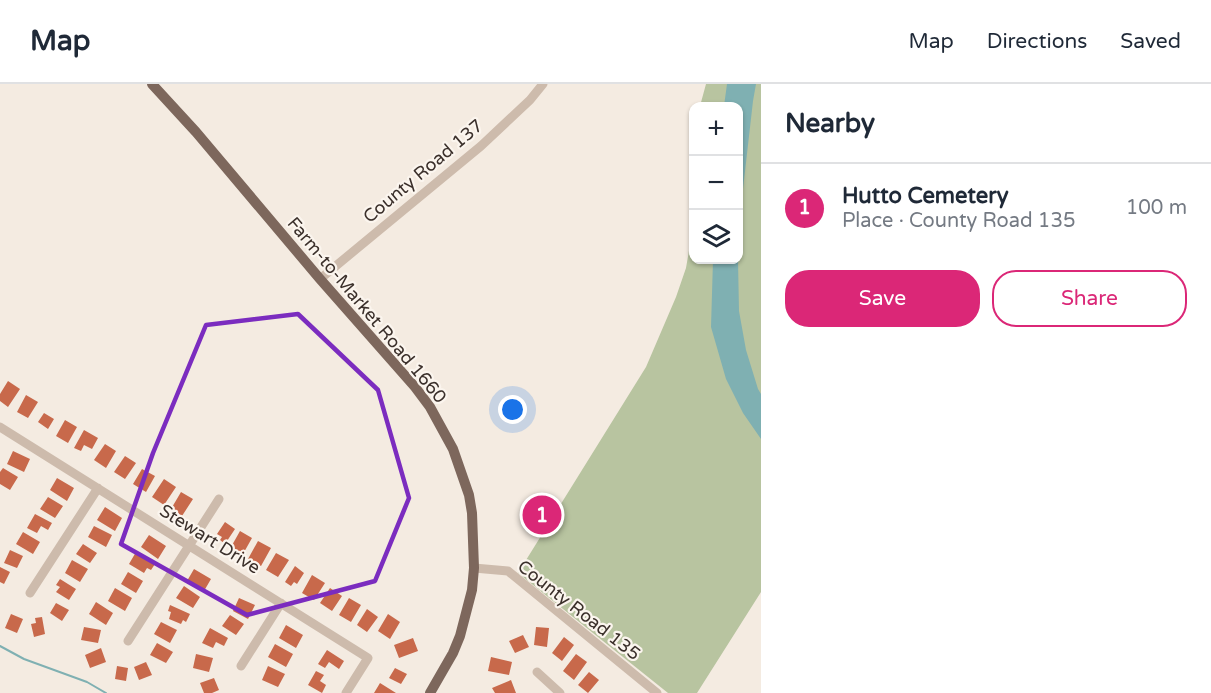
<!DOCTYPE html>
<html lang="en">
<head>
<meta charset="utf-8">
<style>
	:root { --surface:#fff; --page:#f6f6f7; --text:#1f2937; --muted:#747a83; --line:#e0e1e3; --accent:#db2777 }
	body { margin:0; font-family:"Varela Round",sans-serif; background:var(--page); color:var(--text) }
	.controls { position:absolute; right:18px; top:18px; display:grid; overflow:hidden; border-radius:12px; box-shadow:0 2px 4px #0004 }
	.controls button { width:54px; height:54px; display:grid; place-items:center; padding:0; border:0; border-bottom:2px solid var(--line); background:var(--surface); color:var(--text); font:30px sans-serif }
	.you { position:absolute; left:513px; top:326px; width:21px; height:21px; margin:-15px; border:4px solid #fff; border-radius:50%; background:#1a73e8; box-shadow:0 0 0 9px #1a73e833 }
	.badge { display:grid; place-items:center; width:39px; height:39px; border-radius:50%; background:var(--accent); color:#fff; font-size:20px; font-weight:700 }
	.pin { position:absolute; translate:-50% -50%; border:3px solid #fff; box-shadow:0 2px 6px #0006 }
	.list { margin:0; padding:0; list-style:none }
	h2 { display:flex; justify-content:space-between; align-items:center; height:78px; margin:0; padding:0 24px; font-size:26px }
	h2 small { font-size:20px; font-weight:400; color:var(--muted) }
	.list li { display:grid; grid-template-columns:39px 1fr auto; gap:18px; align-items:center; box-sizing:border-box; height:90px; padding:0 24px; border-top:2px solid var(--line) }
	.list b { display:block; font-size:22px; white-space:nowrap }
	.list p { margin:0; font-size:20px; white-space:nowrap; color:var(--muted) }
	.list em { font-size:20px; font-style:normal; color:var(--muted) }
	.actions { display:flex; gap:12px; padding:18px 24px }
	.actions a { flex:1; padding:14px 0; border:2px solid var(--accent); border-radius:24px; text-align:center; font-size:21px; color:var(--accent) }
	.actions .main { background:var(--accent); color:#fff }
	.icon { flex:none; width:33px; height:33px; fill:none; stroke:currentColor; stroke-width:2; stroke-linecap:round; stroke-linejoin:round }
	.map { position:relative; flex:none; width:761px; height:609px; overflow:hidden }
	header { display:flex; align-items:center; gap:36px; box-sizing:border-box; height:84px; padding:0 30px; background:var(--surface); border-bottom:2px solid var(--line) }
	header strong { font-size:28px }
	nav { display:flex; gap:33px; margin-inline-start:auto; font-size:21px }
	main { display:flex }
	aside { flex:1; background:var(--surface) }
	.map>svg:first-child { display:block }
</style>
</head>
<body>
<header>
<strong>Map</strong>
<nav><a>Map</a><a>Directions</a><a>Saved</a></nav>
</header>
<main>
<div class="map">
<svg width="761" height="609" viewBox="0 0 761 609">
	<rect width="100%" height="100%" fill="#f4ebe1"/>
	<!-- green -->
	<path fill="#b8c4a0" d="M706,0H761V508L697,609H668L518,489L646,283L676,213L686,184L691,155L693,78L694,176H738V22H700Z"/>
	<!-- water -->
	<path fill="#7fb0b2" d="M727,0H756L753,17L739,140L738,22H724Z
		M713,176H738L739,227L746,266L758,305L761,310V355L743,329L726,295L711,243Z"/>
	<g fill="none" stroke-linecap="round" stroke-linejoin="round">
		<!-- stream -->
		<path stroke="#7fb0b2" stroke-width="2" d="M0,562L24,575L87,598L106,609"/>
	</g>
	<!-- building -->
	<path fill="#c8694b" d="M8,297L20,305L8,323L0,317V310Z
		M26,311L38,318L28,334L17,328Z
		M44,329L54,335L48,345L38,338Z
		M65,336L77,343L68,359L56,352Z
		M84,346L98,354L92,365L84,361L81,367L74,364Z
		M105,360L116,367L106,384L94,376Z
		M13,367L30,375L24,388L7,380Z
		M125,372L136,379L125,395L114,388Z
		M3,384L18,393L10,406L0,400V388Z
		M142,385L155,392L146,408L133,400Z
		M57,394L74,404L67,417L50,406Z
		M164,395L176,403L164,421L152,413Z
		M181,408L193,415L182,432L171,425Z
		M48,413L63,422L55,434L40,425Z
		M105,423L122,434L115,447L97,436Z
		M35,430L52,439L48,446L41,442L37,449L27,444Z
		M225,438L235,445L225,460L220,456L222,453L217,450Z
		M94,442L112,451L106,463L88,453Z
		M240,447L252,454L243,470L231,463Z
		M23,448L40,458L33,470L16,460Z
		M149,451L166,462L158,475L141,463Z
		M258,457L271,464L261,482L248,475Z
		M83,460L97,469L90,479L76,470Z
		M10,466L23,472L17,484L4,479Z
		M136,468L155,480L151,486L147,484L144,489L129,480Z
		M276,469L289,476L278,493L266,486Z
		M72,476L88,485L80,498L65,489Z
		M295,482L304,489L297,500L294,498L291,502L285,498Z
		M0,483L10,488L4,500L0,498Z
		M194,485L211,495L204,507L187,497Z
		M128,488L143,497L136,509L121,500Z
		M312,491L325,499L314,516L302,509Z
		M60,495L76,505L69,516L56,508L60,503L56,501Z
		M184,502L200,513L193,524L176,514Z
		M115,504L132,514L125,527L108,517Z
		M330,504L342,512L332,527L320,519Z
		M239,514L255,521L248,535L233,527Z
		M349,514L361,521L351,538L339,531Z
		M96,518L113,529L106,541L89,530Z
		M56,519L69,526L62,537L50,529Z
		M170,521L190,530L186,538L183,536L181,540L169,535L171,528L168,527Z
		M367,525L378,533L367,548L357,541Z
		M11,530L23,535L17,549L5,544Z
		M388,530L400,538L390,555L378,547Z
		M230,531L244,540L236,551L222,542Z
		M42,533L45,550L34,553L31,540L36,539L35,534Z
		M161,538L177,546L170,559L154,550Z
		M286,541L303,551L296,564L279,554Z
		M84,543L101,546L98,559L81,556Z
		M536,543L549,544L547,563L534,561Z
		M210,544L228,554L224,562L216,558L213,564L202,559Z
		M523,551L529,563L515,569L509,557Z
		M564,553L574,561L562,577L552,569Z
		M413,554L418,567L399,574L394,561Z
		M157,559L173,568L166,579L150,571Z
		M275,560L293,570L286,583L268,573Z
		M101,564L106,578L90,584L85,571Z
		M327,566L344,577L339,585L329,578L325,584L318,580Z
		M196,570L213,574L209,588L193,584Z
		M576,570L587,578L574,596L563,587Z
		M491,573L512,578L509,591L488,587Z
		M146,578L152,591L139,596L134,583Z
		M117,582L128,584L126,597L115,595Z
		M268,582L285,590L278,603L262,596Z
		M395,584L407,590L401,600L389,594Z
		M316,587L324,591L320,597L326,601L322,609L308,601Z
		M589,588L599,596L588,609L578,601Z
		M214,594L219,606L212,609H204L200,599Z
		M511,596L516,609H495L492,604Z
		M380,599L396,609H374Z"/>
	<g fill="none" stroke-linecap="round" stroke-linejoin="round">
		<!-- minor -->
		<path stroke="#cdbbac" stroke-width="9" d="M320,195L481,62L530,16L543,0
			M0,343L368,574L346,609
			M474,484L508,487L657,609
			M30,509L98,404
			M128,557L219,415
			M241,582L281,519
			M537,588L560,609"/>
		<!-- major -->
		<path stroke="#7d675c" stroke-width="10" d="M152,0L196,48L320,195L415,303L430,323L453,365L469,411L472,429L474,484L472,506L460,552L453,569L430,609"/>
	</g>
	<!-- marked area -->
	<path fill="none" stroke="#7b2cbf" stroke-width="4.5" stroke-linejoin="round" d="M298,230L378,306L409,414L375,497L247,531L121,460L153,369L206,241Z"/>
	<g text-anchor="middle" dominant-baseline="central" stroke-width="4.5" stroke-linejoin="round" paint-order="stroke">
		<!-- street labels -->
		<g font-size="18" fill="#3b302b" stroke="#fbf5ee">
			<text transform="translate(423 87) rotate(-40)">County Road 137</text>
			<text transform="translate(367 226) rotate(50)">Farm-to-Market Road 1660</text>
			<text transform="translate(210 455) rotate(32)">Stewart Drive</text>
			<text transform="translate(579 526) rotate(38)">County Road 135</text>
		</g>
	</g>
</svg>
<div class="controls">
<button>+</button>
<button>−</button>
<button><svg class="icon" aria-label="layers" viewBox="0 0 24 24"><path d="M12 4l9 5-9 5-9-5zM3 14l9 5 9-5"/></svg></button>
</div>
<div class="you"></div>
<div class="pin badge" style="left:542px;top:431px">1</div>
</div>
<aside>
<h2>Nearby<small></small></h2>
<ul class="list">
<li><span class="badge">1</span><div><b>Hutto Cemetery</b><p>Place · County Road 135</p></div><em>100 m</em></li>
</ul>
<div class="actions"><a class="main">Save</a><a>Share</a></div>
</aside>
</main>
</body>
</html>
